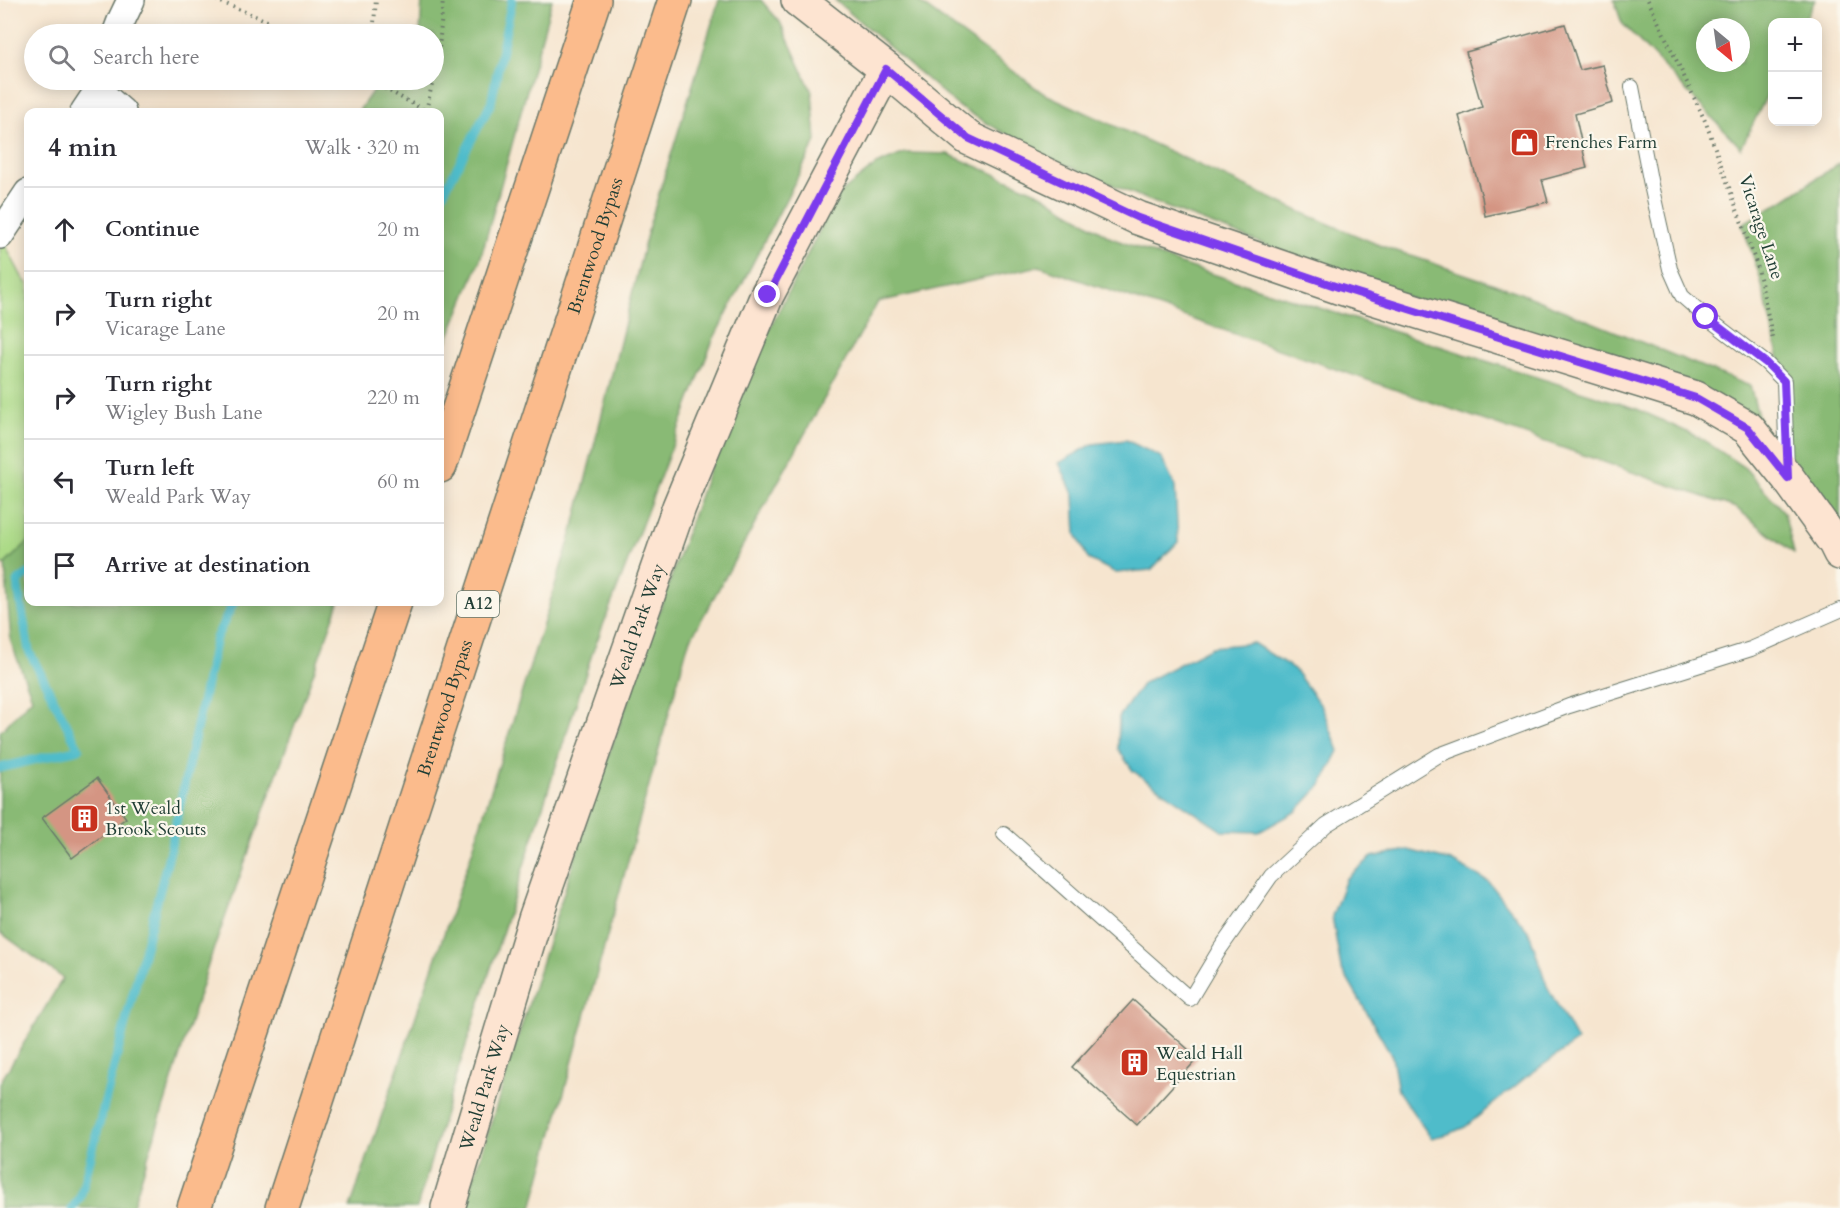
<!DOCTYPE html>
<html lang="en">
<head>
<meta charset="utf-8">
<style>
	:root { --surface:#fff; --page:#f2f2f3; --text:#2b2b33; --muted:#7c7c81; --line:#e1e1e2 }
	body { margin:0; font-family:Cardo,serif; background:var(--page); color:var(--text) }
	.controls { position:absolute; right:18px; top:18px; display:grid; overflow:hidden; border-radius:12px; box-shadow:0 3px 15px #0003 }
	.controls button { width:54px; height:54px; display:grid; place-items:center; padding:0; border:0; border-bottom:2px solid var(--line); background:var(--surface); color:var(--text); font:30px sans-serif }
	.compass { position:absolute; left:1696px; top:18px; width:54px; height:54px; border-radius:50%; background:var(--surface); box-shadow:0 3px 15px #0003; rotate:151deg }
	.stop { position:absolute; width:18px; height:18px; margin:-14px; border:4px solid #7c3aed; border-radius:50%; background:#fff }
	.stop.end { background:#7c3aed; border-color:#fff; box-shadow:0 2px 6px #0008 }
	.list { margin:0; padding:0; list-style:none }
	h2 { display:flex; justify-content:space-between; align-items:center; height:78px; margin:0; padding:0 24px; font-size:26px }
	h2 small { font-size:20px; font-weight:400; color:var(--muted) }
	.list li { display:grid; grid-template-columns:39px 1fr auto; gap:18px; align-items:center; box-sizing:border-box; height:84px; padding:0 24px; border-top:2px solid var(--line) }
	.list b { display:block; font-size:22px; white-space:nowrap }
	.list p { margin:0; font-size:20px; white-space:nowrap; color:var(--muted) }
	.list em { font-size:20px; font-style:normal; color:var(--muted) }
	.icon { flex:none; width:33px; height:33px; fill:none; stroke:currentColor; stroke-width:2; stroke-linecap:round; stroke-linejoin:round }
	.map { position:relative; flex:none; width:1840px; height:1208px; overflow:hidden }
	.search { position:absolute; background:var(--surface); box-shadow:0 3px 15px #0003; left:24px; top:24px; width:420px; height:66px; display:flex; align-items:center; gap:15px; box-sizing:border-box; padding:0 21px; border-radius:33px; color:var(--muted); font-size:22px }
	.panel { position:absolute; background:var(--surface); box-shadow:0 3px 15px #0003; left:24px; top:108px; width:420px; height:498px; border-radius:12px }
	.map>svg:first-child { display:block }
</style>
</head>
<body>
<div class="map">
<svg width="1840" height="1208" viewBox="0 0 1840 1208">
	<rect width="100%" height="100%" fill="#fbf7ec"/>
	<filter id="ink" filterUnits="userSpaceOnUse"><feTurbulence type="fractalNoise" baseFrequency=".0167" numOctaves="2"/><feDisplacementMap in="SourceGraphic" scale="12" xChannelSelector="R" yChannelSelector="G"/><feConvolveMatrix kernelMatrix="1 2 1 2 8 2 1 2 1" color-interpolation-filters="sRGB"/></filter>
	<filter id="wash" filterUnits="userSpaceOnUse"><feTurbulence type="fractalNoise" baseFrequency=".008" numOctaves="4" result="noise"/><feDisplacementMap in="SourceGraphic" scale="24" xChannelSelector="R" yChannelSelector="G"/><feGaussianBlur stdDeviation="1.35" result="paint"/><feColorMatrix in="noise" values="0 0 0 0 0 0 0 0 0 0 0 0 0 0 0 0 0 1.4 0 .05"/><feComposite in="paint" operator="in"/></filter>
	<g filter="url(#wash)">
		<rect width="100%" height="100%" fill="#f6e5cf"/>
		<!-- green -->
		<path fill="#acda87" stroke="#668c5e" stroke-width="1.5" d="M0,235L22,277L28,285V542L5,564L0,565Z"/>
		<!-- forest -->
		<path fill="#89ba74" stroke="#547c54" stroke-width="1.5" fill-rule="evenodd" d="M422,0H552L480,260L440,358V112H358L380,80H434V34H420Z
			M719,0H761L780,22L812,92L816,141L713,340L592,654L452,1089L417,1208H350L470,858L575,522L649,226Z
			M835,0H916L1043,93L1303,213L1379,245L1515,291L1750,386L1761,426L1327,268L1158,204L1042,155L959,107Z
			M1614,0H1815L1804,22H1772V85L1741,148L1622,23ZM1705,27H1741V63H1705Z
			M905,153L948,154L1041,194L1111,238L1181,264L1637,409L1700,438L1745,468L1784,512L1794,553L1736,508L1039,266L878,302L688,644L532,1208H464L595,794L733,401L837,196L876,165Z
			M1840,163V553L1788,478L1784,381L1760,277L1742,224L1782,201Z
			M28,542V602H339L209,962L132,1208H0V1083L63,978L0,932V732L32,698L11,642L5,564Z"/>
		<!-- water -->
		<path fill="#50bcca" stroke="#387c7f" stroke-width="1.5" d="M1126,440L1161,457L1175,486L1178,542L1151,570L1116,573L1088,559L1076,534L1074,496L1059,463L1093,444Z
			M1253,643L1294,669L1322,707L1339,751L1322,784L1297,811L1259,832L1222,831L1133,771L1118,749L1119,717L1143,683L1212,647Z
			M1408,850L1451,861L1488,881L1529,932L1547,986L1577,1041L1525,1078L1465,1127L1448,1134L1431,1138L1398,1091L1392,1056L1341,968L1332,916L1346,879L1372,857Z"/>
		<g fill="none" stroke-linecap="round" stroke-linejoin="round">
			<!-- stream -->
			<path stroke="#50bcca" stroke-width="9" d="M440,199L491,103L512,0
				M0,768L79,749L29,651L17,582L28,574
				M72,1208L80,1198L169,855L216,638L234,602"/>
		</g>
		<g id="blocks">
			<!-- building -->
			<path fill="#d49583" d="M1565,24L1580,70L1603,65L1613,103L1575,114L1587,168L1542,180L1548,202L1485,216L1482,197L1459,116L1482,107L1466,52Z
				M97,778L126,818L72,858L42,818Z
				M1133,1000L1198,1058L1137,1125L1072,1067Z"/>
		</g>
	</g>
	<g filter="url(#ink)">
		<use href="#blocks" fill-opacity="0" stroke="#6a786a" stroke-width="1.5"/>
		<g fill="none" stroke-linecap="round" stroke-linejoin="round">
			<defs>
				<path id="lane" d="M1632,87L1651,185L1670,269L1682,296L1706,317L1766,363L1784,381L1787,468
					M1004,834L1190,999L1220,949L1271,876L1326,825L1439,755L1569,706L1751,649L1840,610"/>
				<path id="street" d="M116,34L121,21L131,0
					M98,91L122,112
					M84,112L98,91L102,80
					M0,235L28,193"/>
				<g id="secondary">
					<path d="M798,0L886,69L968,138L1138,218L1338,287L1696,398L1748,428L1788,478L1835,543L1840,553"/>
					<path id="s1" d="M448,1208L535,919L679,507L767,295L886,69"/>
				</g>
				<g id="highway">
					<path d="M440,466L594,0"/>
					<path d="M194,1208L395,602"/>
					<path id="s2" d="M282,1208L675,0"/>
				</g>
			</defs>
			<!-- lane casing -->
			<use href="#lane" stroke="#6a786a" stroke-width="16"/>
			<!-- street casing -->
			<use href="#street" stroke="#6a786a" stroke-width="30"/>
			<!-- secondary casing -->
			<use href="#secondary" stroke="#6a786a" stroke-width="36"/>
			<!-- highway casing -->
			<use href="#highway" stroke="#6a786a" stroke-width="36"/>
			<!-- path -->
			<path stroke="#6a786a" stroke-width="4" stroke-dasharray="1.5 4.5" stroke-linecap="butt" d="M216,0L299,34
				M1648,0L1706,123L1758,268L1773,340
				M373,34L376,0
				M434,77L439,49L443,0
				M369,80L426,111L433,80"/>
			<!-- lane -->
			<use href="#lane" stroke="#fff" stroke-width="14"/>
			<!-- street -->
			<use href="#street" stroke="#fff" stroke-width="27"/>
			<!-- secondary -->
			<use href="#secondary" stroke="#fde4d1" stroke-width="33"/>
			<!-- highway -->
			<use href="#highway" stroke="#fbbb8c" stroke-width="33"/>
		</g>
	</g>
	<g fill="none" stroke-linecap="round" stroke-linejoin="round" filter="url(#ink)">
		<!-- route -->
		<path stroke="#7c3aed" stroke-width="8" d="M768,295L886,69L968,138L1138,218L1338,287L1696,398L1748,428L1788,478L1784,381L1766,363L1706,317"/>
	</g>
	<!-- icons -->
	<defs>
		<symbol id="shop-square" viewBox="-11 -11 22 22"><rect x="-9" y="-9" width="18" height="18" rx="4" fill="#c8321e" stroke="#fbf7ec"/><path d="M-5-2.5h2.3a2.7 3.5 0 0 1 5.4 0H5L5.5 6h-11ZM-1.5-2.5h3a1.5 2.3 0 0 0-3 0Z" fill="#fff"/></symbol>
		<symbol id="building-square" viewBox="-11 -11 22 22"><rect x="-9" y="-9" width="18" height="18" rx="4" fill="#c8321e" stroke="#fbf7ec"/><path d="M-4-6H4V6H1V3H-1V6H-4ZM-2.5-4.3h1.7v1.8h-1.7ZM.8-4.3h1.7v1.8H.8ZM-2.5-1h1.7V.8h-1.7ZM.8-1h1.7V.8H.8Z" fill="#fff"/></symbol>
	</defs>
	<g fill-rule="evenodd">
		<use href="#shop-square" x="1508" y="126" width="33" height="33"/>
		<use href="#building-square" x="68" y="802" width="33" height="33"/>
		<use href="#building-square" x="1118" y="1046" width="33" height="33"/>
	</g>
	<g text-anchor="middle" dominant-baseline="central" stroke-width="4.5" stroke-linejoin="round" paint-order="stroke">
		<!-- shield labels -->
		<rect fill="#fbf7ec" stroke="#61756b" stroke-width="1.5" x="457" y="591" width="42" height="26" rx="4.5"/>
		<g font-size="16" font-weight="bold" fill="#1f3d34">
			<text x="478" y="604">A12</text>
		</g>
		<!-- poi labels -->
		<g font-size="18" fill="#1f3d34" stroke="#fbf7ec" text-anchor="start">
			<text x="1545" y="142">Frenches Farm</text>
			<text x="105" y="808">1st Weald<tspan x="105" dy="21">Brook Scouts</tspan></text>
			<text x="1156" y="1053">Weald Hall<tspan x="1156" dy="21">Equestrian</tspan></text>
		</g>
		<!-- street labels -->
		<g font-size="18" fill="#1f3d34" stroke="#fbf7ec">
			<text transform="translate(1761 227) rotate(72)">Vicarage Lane</text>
			<text stroke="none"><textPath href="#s2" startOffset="1012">Brentwood Bypass</textPath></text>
			<text stroke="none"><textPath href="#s1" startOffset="612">Weald Park Way</textPath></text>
			<text stroke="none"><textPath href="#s2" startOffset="526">Brentwood Bypass</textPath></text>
			<text stroke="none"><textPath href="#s1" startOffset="126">Weald Park Way</textPath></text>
		</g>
	</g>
</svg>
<div class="controls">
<button>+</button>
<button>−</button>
</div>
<svg class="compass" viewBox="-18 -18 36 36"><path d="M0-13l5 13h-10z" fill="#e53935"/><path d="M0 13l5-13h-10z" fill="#7c7c81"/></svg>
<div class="stop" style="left:1706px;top:317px"></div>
<div class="stop end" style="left:768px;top:295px"></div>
<div class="search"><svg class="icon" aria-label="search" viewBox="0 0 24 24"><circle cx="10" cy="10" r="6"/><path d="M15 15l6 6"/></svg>Search here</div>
<section class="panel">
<h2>4 min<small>Walk · 320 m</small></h2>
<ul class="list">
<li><svg class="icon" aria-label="ahead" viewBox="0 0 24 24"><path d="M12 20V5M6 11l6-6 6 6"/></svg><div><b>Continue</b></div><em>20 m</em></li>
<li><svg class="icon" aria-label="right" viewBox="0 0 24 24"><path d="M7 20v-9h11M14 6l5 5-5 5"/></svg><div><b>Turn right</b><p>Vicarage Lane</p></div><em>20 m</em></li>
<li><svg class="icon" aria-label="right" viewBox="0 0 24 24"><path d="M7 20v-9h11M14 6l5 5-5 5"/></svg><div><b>Turn right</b><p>Wigley Bush Lane</p></div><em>220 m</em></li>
<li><svg class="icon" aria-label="left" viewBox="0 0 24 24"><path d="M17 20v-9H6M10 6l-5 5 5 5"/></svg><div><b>Turn left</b><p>Weald Park Way</p></div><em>60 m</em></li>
<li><svg class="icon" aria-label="arrive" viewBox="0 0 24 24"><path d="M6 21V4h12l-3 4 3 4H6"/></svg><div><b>Arrive at destination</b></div></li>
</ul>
</section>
</div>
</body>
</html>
